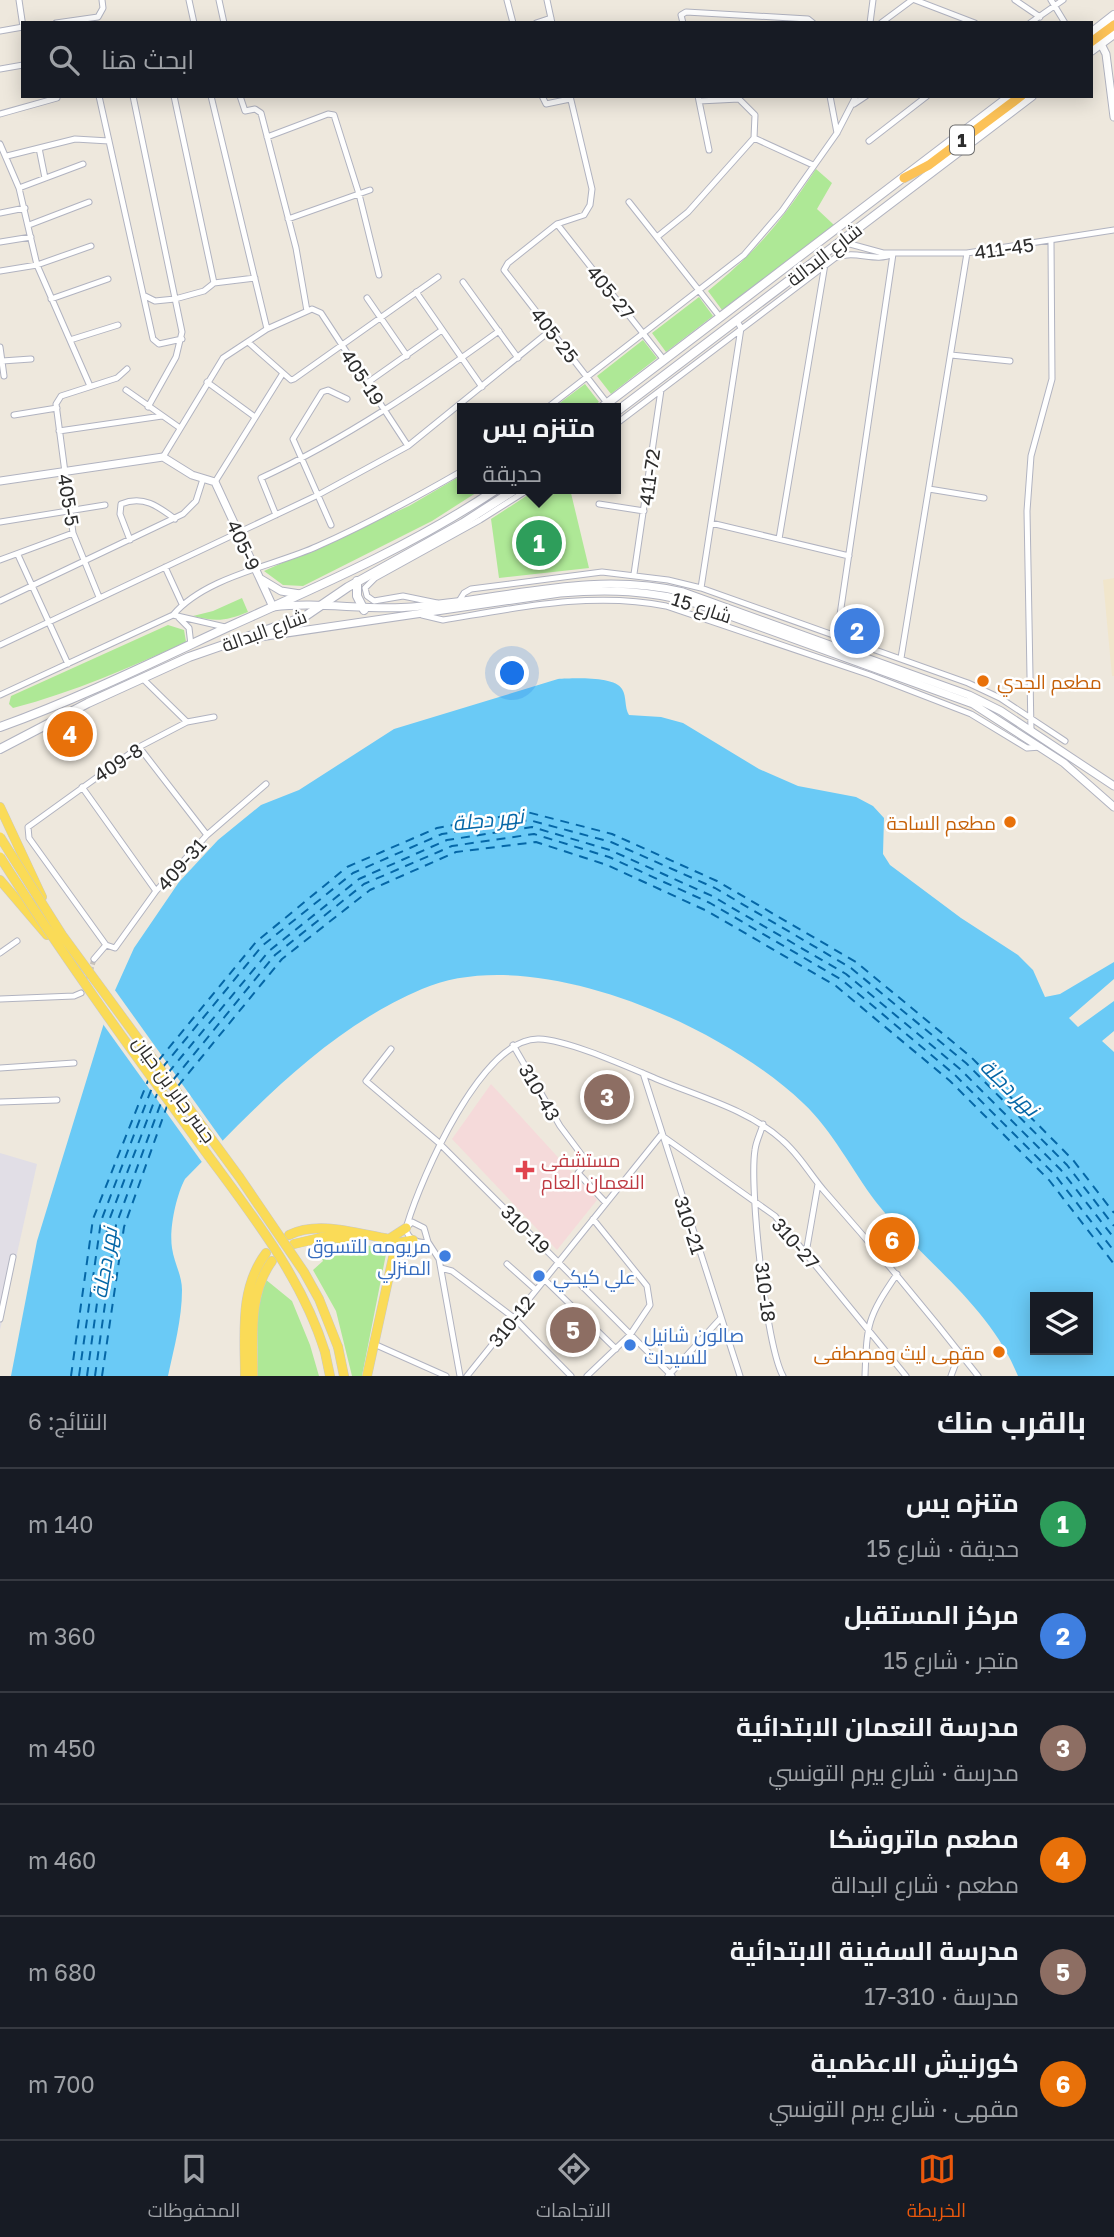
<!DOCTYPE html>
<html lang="ar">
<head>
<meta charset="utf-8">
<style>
	:root { --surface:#171b24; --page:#242831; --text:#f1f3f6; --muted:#9ea1a6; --line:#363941; --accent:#ea580c }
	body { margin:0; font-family:"Golos Text",Cairo,sans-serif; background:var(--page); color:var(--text); direction:rtl }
	.controls { position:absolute; right:21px; bottom:21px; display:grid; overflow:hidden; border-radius:0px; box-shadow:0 4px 18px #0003 }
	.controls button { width:63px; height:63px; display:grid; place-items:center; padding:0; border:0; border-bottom:2px solid var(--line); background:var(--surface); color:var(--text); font:35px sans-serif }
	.you { position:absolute; left:513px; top:674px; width:24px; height:24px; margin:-18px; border:5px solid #fff; border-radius:50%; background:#1a73e8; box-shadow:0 0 0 10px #1a73e833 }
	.badge { display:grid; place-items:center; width:46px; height:46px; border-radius:50%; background:var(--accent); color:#fff; font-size:23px; font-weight:700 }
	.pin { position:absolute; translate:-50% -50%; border:4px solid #fff; box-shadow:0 2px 7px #0006 }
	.popup { position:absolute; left:457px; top:403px; width:164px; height:91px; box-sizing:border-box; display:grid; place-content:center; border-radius:0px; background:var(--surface); filter:drop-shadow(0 2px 5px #0005); font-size:23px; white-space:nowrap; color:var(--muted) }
	.popup b { font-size:26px; color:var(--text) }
	.popup::after { content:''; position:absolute; left:50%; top:100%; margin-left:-14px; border:14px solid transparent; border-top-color:var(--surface) }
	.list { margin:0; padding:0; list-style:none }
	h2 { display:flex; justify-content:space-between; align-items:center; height:91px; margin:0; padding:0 28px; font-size:30px }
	h2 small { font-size:23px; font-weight:400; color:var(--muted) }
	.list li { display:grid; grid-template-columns:46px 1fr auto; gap:21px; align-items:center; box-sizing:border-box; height:112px; padding:0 28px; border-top:2px solid var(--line) }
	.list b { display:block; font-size:26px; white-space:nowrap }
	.list p { margin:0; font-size:23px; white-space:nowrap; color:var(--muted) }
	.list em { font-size:23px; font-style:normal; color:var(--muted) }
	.icon { flex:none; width:38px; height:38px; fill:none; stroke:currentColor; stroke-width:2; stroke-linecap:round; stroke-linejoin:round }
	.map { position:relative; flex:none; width:1114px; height:1376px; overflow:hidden; direction:ltr }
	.search { position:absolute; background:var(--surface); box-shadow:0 4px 18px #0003; left:21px; right:21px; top:21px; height:77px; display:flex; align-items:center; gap:18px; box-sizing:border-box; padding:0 24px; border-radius:0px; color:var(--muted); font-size:26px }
	.sheet { height:763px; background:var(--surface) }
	nav { display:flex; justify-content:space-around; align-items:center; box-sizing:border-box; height:98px; border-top:2px solid var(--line); background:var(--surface); font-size:19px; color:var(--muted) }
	nav a { display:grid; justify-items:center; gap:4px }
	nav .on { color:var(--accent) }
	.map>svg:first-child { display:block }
</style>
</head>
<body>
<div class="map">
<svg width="1114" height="1376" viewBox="0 0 1114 1376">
	<rect width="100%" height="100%" fill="#eee8dd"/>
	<!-- industrial -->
	<path fill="#e1dee6" d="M0,1153L37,1164L0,1330Z"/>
	<!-- education -->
	<path fill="#f1e6cc" d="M1114,578V676H1112L1103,580Z"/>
	<!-- medical -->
	<path fill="#f5dada" d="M491,1084L597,1200L557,1250L452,1139Z"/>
	<!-- green -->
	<path fill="#aee896" d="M816,169L832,183L817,209L834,225L722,310L708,291C758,250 780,223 816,169Z
		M699,297L713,316L666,352L652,333Z
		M643,340L657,358L611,394L597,376Z
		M585,384L599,402L591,408H553Z
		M462,475V489H482L432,521L303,586L283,585L264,571L409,506Z
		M537,489H570L589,568L499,578L491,519Z
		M242,598L248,612C226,621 216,622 193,616L213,611Z
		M168,625L184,630L186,642C129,668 74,692 13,708L9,704L11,696Z
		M344,1241L387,1249L362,1376H352L336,1311L313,1270L323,1261L314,1242Z
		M265,1279L292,1301L310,1345L319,1376H258L257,1316Z"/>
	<!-- water -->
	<path fill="#6acaf6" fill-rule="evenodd" d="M558,679C572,678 615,676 622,689C627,697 624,707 629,715L661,717L683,723L759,769L798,786L856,797L873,806L884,818L883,854L890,865L961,918L1018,955L1033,970L1045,997L1060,994L1114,962V979L1069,1018L1078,1027L1114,1001V1031L1102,1041L1114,1052V1376H1018C989,1304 922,1261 876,1202C851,1169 833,1131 803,1103C722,1025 532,941 422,989C326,1030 257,1106 185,1179C176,1196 169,1229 172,1248C174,1263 182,1275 182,1290C182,1319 174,1348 168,1376H11L37,1241L112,997L134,948L179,882L218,840L261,805L299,790L394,729ZM1035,1297H1088V1350H1035Z"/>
	<!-- pier -->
	<path fill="#eee8dd" d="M112,986L225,1144L204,1165L100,1020Z"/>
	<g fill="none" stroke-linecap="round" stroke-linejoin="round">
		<!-- ferry -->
		<path stroke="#0567a7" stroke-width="2" stroke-dasharray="9 7" stroke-linecap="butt" d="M158,1061L256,942L347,867L437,828L527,812L612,834L717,881L856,962L971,1057L1073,1160L1114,1213
			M162,1068L262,946L353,873L442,834L529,820L611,842L715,888L851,968L966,1063L1067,1165L1114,1226
			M168,1073L269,951L359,879L447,840L532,827L610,850L712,896L846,974L960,1069L1061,1170L1114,1238
			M173,1080L275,955L364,884L452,846L534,834L609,857L710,903L842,980L955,1075L1055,1175L1114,1251
			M178,1086L282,959L370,890L456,852L536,842L607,865L707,911L836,986L950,1081L1049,1180L1114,1264
			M71,1376L93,1219L149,1078
			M79,1376L101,1221L153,1085
			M87,1376L108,1223L157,1094
			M95,1376L116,1225L162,1100
			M102,1376L124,1227L167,1106"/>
		<!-- minor-tunnel -->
		<path stroke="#c7c2ba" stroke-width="5" stroke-dasharray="5 2.5" stroke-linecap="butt" d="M86,986L94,959"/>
		<defs>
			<path id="minor" d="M19,0L23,27
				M189,0L194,23
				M219,0L224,23
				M507,0L513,23
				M547,0L552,23
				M915,0L975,23
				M1015,0L1040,17
				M1051,0L1065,23
				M56,23L98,17L103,8L102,0
				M536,23L551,18
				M683,23L681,15L686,12L808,19L813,23
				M870,23L873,0
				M881,23L912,0
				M1030,23L1063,0
				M0,31L23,27
				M0,69L23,65
				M99,96L153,339L159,344L182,339
				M133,96L182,332L176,357L148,407
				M174,96L214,283
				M211,96L267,329
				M240,96L245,111L255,109L261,113L296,248L307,311
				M542,96L546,104L570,99
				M570,96L592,189L590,205L584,215L557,224L508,263L504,270L607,403
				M698,96L709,150
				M830,96L837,133
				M699,101L739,99L755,115L754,138L813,165
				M854,104L866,96
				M0,114L57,98
				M267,137L328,114L334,115L359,194L379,275
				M869,141L927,96
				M0,144L19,188L37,265L90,386
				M39,148L45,178
				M7,156L75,139L109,141
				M19,188L83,164
				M629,202L720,317
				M0,213L25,208
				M288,219L370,190
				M557,224L664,360
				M29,225L89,202
				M657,237L688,212L754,138
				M0,242L31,237
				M834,249L850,244L883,253H967L1114,230
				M0,271L37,265L91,246
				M463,282L518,358
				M416,292L482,387
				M145,296L155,301L175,299L204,291L214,283L255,278
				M367,298L407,356
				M51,299L108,279
				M70,340L118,325
				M248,342L291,380L294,379L438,277
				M0,347L4,376
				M951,355L1010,361
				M2,361L31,359
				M207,382L255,417
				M367,383L442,330
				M126,390L180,428
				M547,408L744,255L782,211L837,133L856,96
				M14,415L57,408
				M616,424L835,258C856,249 874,263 893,254
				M59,431L162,416
				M163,457L223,358L267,329L312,309L321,313L408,446
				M215,482L283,373
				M929,489L984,498
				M599,504L644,511
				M276,515L261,478C346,439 423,386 499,331
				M0,522L105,505
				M711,523L849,556
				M331,525L293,439L322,392L328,390L347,399
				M779,539L825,264L820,258
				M130,540L120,514L121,504C143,495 158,506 175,519
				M18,555L68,664
				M0,560L73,533
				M165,567L182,604
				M634,574L661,390
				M701,588L741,328L737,321
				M99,597L73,533L56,404L61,396L117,378L127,369
				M0,601L183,514L196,501L203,479
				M459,601L464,593L471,589L602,572L668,580L701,588L968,683L1000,698L1065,741
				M437,603L403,596L374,601L367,596L365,588L375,578L480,520L529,489
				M173,615L225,627
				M422,615L443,620C516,608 592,591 666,606L870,675L971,714L1027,748L1041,747
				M179,618L189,628L191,645
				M837,635L893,254
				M0,645L318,495L408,446L551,330
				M901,658L967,253
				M142,678L187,722
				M0,695L173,615C206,576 275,566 318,546C368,524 415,498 462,471
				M1031,731L1027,511L1031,456L1052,379L1051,242
				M139,747L207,835
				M82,787L156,891
				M106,945L29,838L28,827L139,747L187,722L214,717
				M106,945L115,948L156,891L207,835L266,784
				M0,953L17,941
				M94,959L106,945
				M0,999L74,996L81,993
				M513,1045L560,1126L587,1162L578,1173L606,1203
				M391,1049L366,1081L438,1142L672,1376
				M0,1068L74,1063
				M643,1073L740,1376
				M0,1102L57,1100
				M763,1124C761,1132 756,1141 755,1150C749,1186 766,1346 783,1376
				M412,1222L424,1228L428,1242C418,1244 407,1239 406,1228Z
				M407,1225C421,1178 482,1037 539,1039C569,1040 630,1068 659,1080C700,1097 749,1110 782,1140C800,1155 810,1175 826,1193C879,1253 929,1313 978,1376
				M428,1242L439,1259L460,1376
				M806,1253L818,1184
				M507,1264L536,1290
				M441,1268L452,1271L514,1318L571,1376
				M545,1280L616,1349
				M0,1319L13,1257
				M374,1344L446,1376
				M467,1376L661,1135L775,1216L906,1376
				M587,1376L630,1335L650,1305L647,1286L593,1219
				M668,1376L720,1319
				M865,1376C867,1323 867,1318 897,1274
				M951,1376L960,1352"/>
			<path id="tertiary" d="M1101,44L1106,54L1114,117
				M0,481L163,457L192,475L215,482L273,607C319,601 365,611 412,607C504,600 590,570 683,592L969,695L1001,711L1114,786
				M261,579L281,591L300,594
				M246,639L560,593C607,589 651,590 697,604L973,704L1064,763L1114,807"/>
			<path id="secondary" d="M1091,33L1114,15
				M1091,51L1114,34
				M601,408L1010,96
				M616,412L1032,96
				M357,581V596L364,610
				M0,727C78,699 153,662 228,627C319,586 414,545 497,489
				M0,749L88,703L189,657L304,617L348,587L463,523L516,489"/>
			<path id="primary" d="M0,807L42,897
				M0,880L47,935
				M289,1235C319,1220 358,1234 389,1239L406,1228
				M294,1244L324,1237L358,1240
				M393,1244L413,1240
				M338,1347L344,1376
				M325,1352L330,1376
				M245,1376C245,1333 239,1289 266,1253
				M253,1376C253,1337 248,1294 272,1261
				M367,1376L396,1244"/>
			<path id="trunk" d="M1091,42L1114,25
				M904,178L929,165L1021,96"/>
		</defs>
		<!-- minor casing -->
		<use href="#minor" stroke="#b1b3c0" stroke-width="7"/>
		<!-- tertiary casing -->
		<use href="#tertiary" stroke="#b1b3c0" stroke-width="9"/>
		<!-- secondary casing -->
		<use href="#secondary" stroke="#b1b3c0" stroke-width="10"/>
		<!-- primary casing -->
		<use href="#primary" stroke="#c8c8c8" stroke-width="10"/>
		<!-- trunk casing -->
		<use href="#trunk" stroke="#c8c8c8" stroke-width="10"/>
		<!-- minor -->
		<use href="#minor" stroke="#fff" stroke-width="5"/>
		<!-- tertiary -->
		<use href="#tertiary" stroke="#fff" stroke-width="7"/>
		<!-- secondary -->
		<use href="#secondary" stroke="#fff" stroke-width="8"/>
		<!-- primary -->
		<use href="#primary" stroke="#fadb57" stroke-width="9"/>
		<!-- trunk -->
		<use href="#trunk" stroke="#fcc257" stroke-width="9"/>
		<defs>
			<path id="primary-bridge" d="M0,837L62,935L240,1178L304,1272L319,1299L338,1347
				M0,857C61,953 127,1044 194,1136C243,1204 300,1271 325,1352"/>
		</defs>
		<!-- primary-bridge casing -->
		<use href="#primary-bridge" stroke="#c8c8c8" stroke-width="10" stroke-linecap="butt"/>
		<!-- primary-bridge -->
		<use href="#primary-bridge" stroke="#fadb57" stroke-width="9"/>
	</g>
	<!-- markers -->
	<g fill="#e8710a" stroke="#fff" stroke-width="2.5">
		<circle cx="983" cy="681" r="7"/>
		<circle cx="1010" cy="822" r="7"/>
		<circle cx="999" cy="1352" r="7"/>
	</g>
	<path fill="#e0444e" stroke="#fff" stroke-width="2.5" d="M521.5 1159.5h7v7h7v7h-7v7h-7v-7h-7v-7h7z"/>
	<g fill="#3f7fe0" stroke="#fff" stroke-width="2.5">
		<circle cx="445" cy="1256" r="7"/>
		<circle cx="539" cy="1276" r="7"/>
		<circle cx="630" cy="1345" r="7"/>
	</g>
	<g text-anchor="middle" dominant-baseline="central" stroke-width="5" stroke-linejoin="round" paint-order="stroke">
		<!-- shield labels -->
		<rect fill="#fff" stroke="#6b6b6b" stroke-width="2" x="950" y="125.5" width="24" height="29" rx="5"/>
		<g font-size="18" font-weight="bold" fill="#2c2c2c">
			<text x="962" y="140">1</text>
		</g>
		<!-- street labels -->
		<g font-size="19" fill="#2c2c2c" stroke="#fff">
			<text transform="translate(1004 248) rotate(-8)">411-45</text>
			<text transform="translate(824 254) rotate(-38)">شارع البدالة</text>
			<text transform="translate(611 292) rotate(51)">405-27</text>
			<text transform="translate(555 335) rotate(52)">405-25</text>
			<text transform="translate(363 377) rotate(57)">405-19</text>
			<text transform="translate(649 477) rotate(-82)">411-72</text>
			<text transform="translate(69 500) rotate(81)">405-5</text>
			<text transform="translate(244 545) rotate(65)">405-9</text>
			<text transform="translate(702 607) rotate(18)">شارع 15</text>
			<text transform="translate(264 630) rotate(-20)">شارع البدالة</text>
			<text transform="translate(118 762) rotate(-33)">409-8</text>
			<text transform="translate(181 864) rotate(-48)">409-31</text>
			<text transform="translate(175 1089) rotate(54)">جسر جابر بن حيان</text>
			<text transform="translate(540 1092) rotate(60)">310-43</text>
			<text transform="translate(690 1225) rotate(72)">310-21</text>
			<text transform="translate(526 1229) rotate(45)">310-19</text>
			<text transform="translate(796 1243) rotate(49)">310-27</text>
			<text transform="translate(766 1292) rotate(83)">310-18</text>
			<text transform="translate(511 1321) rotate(-51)">310-12</text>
		</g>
		<!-- food labels -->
		<g font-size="19" fill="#c56008" stroke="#fff" text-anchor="end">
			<text x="997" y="681" text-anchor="start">مطعم الجدي</text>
			<text x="996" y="822">مطعم الساحة</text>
			<text x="985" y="1352">مقهى ليث ومصطفى</text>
		</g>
		<!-- health labels -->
		<g font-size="19" fill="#be3a42" stroke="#fff" text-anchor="start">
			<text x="541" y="1159">مستشفى<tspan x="541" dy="22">النعمان العام</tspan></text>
		</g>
		<!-- shop labels -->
		<g font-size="19" fill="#366cbe" stroke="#fff" text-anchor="start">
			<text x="431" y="1245" text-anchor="end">مريومه للتسوق<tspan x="431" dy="22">المنزلي</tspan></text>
			<text x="553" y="1276">علي كيكي</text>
			<text x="644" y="1334">صالون شانيل<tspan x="644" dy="22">للسيدات</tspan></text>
		</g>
		<!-- water labels -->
		<g font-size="21" font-style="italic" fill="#0567a7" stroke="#fff">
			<text transform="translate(488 819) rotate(-6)">نهر دجلة</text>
			<text transform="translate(1010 1087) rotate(44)">نهر دجلة</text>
			<text transform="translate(104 1263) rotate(-81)">نهر دجلة</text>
		</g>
	</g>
</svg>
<div class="controls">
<button><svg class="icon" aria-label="layers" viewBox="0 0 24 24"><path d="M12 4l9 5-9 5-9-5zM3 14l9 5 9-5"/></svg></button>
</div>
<div class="you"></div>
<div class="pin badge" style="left:539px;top:543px;background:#2e9e5b">1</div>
<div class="popup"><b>متنزه يس</b>حديقة</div>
<div class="pin badge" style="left:857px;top:631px;background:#3f7fe0">2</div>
<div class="pin badge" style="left:607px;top:1097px;background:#8d6e63">3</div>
<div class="pin badge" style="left:70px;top:734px;background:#e8710a">4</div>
<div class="pin badge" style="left:573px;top:1330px;background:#8d6e63">5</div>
<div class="pin badge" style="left:892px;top:1240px;background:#e8710a">6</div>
<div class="search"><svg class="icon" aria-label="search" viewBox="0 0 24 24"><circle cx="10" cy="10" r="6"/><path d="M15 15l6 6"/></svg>ابحث هنا</div>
</div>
<section class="sheet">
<h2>بالقرب منك<small>النتائج: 6</small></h2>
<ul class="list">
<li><span class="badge" style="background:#2e9e5b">1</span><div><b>متنزه يس</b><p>حديقة · شارع 15</p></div><em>140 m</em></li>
<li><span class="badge" style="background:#3f7fe0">2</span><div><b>مركز المستقبل</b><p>متجر · شارع 15</p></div><em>360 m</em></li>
<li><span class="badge" style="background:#8d6e63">3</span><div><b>مدرسة النعمان الابتدائية</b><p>مدرسة · شارع بيرم التونسي</p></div><em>450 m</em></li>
<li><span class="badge" style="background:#e8710a">4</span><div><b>مطعم ماتروشكا</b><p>مطعم · شارع البدالة</p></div><em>460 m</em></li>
<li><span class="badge" style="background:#8d6e63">5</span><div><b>مدرسة السفينة الابتدائية</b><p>مدرسة · 310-17</p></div><em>680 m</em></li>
<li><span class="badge" style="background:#e8710a">6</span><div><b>كورنيش الاعظمية</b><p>مقهى · شارع بيرم التونسي</p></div><em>700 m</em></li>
</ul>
</section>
<nav>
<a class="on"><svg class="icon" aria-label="map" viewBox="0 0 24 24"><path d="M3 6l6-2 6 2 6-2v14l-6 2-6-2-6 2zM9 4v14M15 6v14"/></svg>الخريطة</a>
<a><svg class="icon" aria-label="directions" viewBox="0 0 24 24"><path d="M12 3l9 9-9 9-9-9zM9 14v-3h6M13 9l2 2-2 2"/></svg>الاتجاهات</a>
<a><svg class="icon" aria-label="saved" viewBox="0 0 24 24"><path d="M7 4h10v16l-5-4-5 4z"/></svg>المحفوظات</a>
</nav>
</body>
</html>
